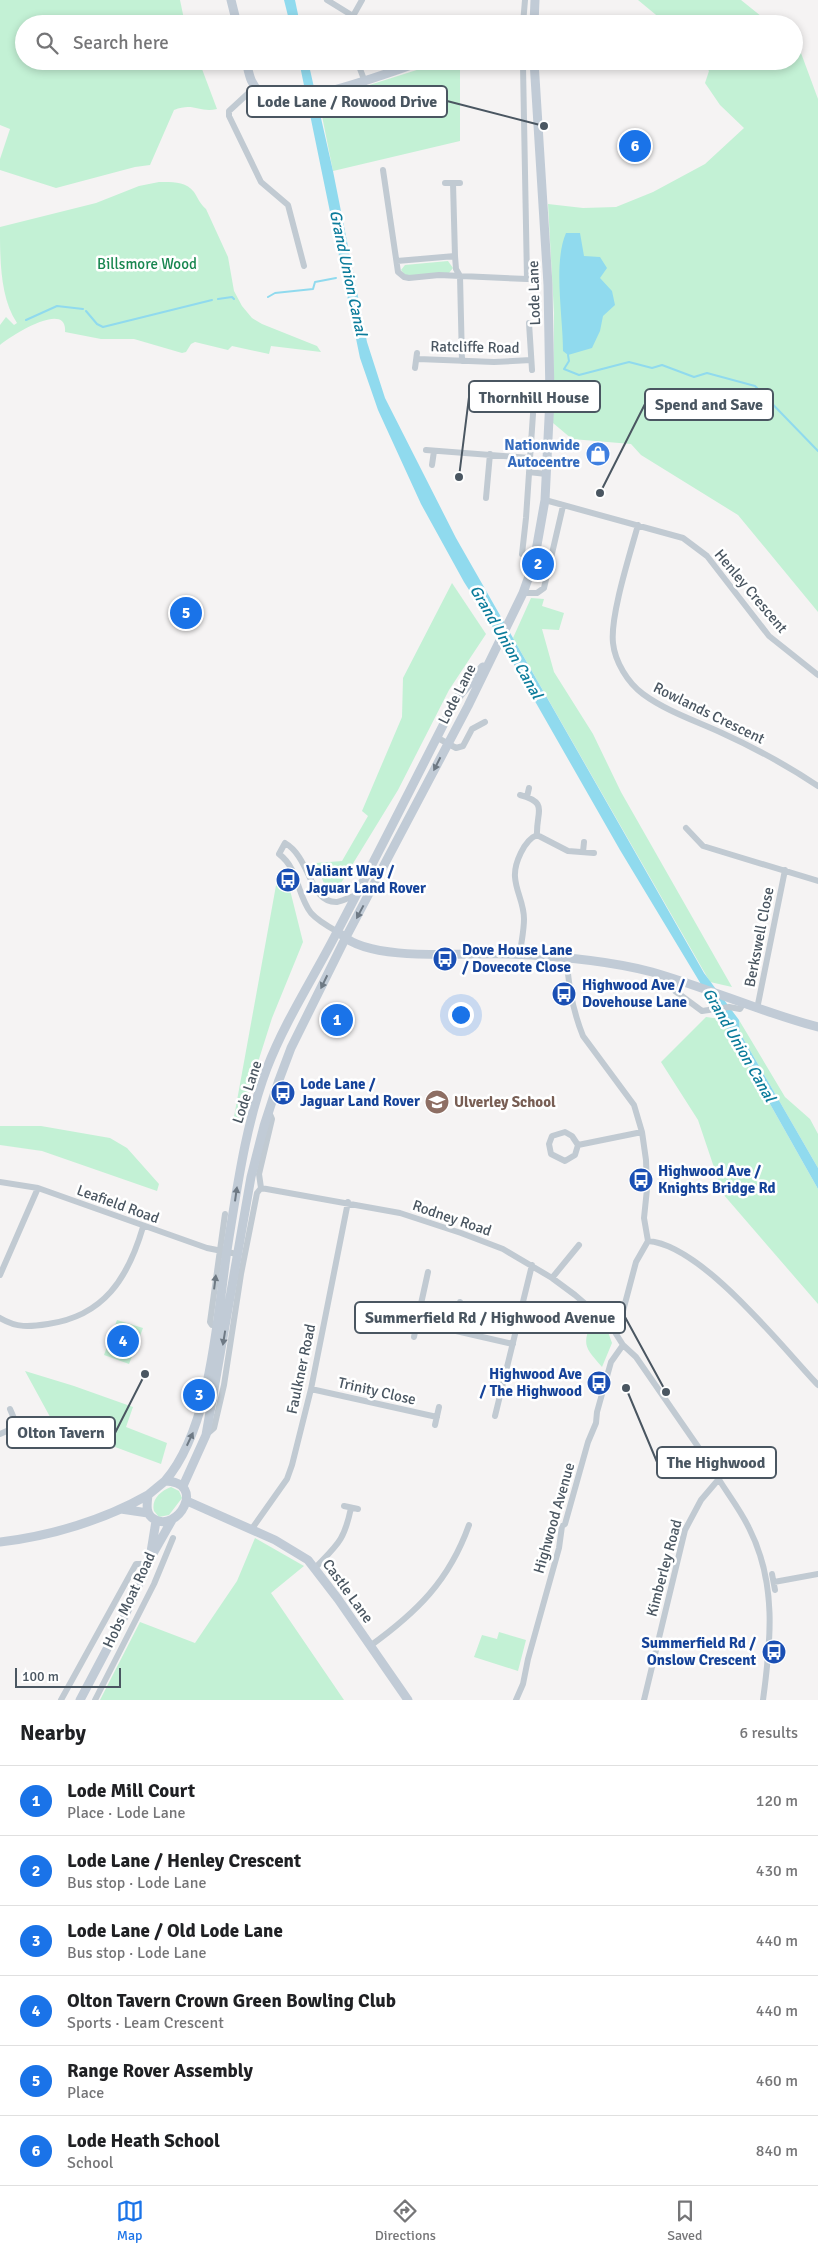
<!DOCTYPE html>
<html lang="en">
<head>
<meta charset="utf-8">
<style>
	:root { --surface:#fff; --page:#f6f6f6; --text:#202124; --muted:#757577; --line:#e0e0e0; --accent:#1a73e8 }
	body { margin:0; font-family:Signika,sans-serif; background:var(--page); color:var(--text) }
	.scale { position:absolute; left:15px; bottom:12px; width:106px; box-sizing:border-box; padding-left:5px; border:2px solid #4a5661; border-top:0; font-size:14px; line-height:18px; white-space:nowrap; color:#4a5661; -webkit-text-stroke:4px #fff; paint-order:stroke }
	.you { position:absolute; left:460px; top:1014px; width:18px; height:18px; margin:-12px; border:4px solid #fff; border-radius:50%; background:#1a73e8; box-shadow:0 0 0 8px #1a73e833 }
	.badge { display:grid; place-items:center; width:32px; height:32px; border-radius:50%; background:var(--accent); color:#fff; font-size:16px; font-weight:700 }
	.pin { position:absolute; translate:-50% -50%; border:2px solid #fff; box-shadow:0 1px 5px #0006 }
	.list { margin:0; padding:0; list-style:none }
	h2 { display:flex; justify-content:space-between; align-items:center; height:65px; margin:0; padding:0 20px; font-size:21px }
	h2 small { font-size:16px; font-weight:400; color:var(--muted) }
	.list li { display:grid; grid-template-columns:32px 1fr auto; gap:15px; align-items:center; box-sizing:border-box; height:70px; padding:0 20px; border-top:1px solid var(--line) }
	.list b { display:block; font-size:19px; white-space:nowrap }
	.list p { margin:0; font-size:16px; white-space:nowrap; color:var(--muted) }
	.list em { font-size:16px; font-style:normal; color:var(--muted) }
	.icon { flex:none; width:28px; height:28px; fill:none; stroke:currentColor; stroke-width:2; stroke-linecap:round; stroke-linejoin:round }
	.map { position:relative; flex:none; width:818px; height:1700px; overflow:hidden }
	.search { position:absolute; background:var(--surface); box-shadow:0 2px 8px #0003; left:15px; right:15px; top:15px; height:55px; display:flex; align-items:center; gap:12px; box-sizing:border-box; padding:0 18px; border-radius:28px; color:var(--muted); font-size:19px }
	.sheet { height:485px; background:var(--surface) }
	nav { display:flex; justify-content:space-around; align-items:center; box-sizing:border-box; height:70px; border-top:1px solid var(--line); background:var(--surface); font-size:14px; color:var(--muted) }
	nav a { display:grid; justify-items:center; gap:2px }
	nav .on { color:var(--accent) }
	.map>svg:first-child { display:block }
</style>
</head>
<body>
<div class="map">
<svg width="818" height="1700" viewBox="0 0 818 1700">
	<rect width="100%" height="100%" fill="#f5f3f3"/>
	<!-- green -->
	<path fill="#c3f1d5" d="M0,0H180L185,24H24V61H199L217,109C199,113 194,102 174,110L150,165L135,167L56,188L0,170V159L10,129L0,125Z
		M638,0H741L771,24H667Z
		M794,45L801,53L818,99V612L738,515L641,455L631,444L572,439L553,423L554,313L548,204L583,208L616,207L653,192L705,164L744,128L720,105L705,83L709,71L702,61H794Z
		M445,61H460V141L333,171L319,101Z
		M159,182C171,182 186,181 194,192C198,198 200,204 206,209L228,257L234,291L242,306L252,318L262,324L317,346L321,352L271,346L269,354L232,346L228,350L195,342L191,344L186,352L182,353L134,339H101L65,332C68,299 9,337 0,345V325L6,317L14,325L17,323C0,298 0,259 0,227L96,203L139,186Z
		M448,261L453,268L449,273L406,276L401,270L405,265Z
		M452,583L486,634L449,690L398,790L338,888L325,886L316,863L342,861L368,816L362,811L402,717L403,678Z
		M531,598L544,599L542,606L564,613L559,630L542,629L554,672L593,734L621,792L732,987L710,982L513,638Z
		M277,880L289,886L303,942L272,1018L240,1119L234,1117Z
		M706,1017L722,1019L818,1189V1304L723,1194L698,1120L661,1062Z
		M739,1020L785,1097L810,1119L818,1134V1168L740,1033Z
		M0,1126H41L110,1138L127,1148L159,1184L157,1191L42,1151L0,1145Z
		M592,1319L608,1332L612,1343L602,1367C583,1345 583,1346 592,1319Z
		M117,1320L143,1328L129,1364L104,1355Z
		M25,1371L74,1386L133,1407L126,1427L167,1443L161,1464L88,1437L67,1448Z
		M171,1487L179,1491L182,1498L169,1515L159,1517L154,1511C151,1500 160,1491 171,1487Z
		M255,1538L304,1566L271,1593L344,1700H100L140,1622L195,1643L237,1581Z
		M499,1632L526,1640L518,1671L474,1657L482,1635L497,1639Z"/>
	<!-- water -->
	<path fill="#90daee" d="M284,0H295L300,24H290Z
		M299,61H308L333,171L367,342L385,398L456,538L704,973L739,1020L740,1033L818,1168V1189L722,1019L620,850L508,654L506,643L492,626L464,582L421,504L378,410L360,358Z
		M566,233H580L584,256L600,257L607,268L600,278L612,291L615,305L603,316L600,331L592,348L568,355L563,351C563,316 553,263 566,233Z"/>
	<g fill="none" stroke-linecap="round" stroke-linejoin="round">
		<!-- stream -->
		<path stroke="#90daee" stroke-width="2" d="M268,297L275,293L313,289L315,282L336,278
			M218,299L232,297L234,299
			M86,311L97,324L103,327L212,300
			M26,320L57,306L83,309
			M568,355L569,361L564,369L579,375L629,362L652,368L662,365L694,377L707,373L755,386L818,451"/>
		<!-- street -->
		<path stroke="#c1cad2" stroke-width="6" d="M327,0L353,16L351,24
			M353,16L362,0
			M523,24L525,0
			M357,61L365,82
			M255,87L229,111V116L261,182L288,205L304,266
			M383,170L398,272L404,277L409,278L439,275L527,279L523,66
			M445,183H460
			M453,183L455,256L456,269L460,276L462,361
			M397,261L455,256
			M529,323L532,370
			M418,359L494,362L531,360
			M415,368L417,353
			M531,443L548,445
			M426,450L530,458
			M432,465L434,451
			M529,472L546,474
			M486,498L490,454
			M545,500L683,538L707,556L769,636L818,675
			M638,525C630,554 610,616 613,643C615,662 628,683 643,694C666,711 696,721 722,733C755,748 788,766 818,786
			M522,554L526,518L533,414
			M523,593H537L544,588L563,506
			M436,737L456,748L463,746L472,729L485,722
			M520,795C549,803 536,811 537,835C524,840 514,864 515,877C516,892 524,903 524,919C524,931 521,943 520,954
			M527,797L529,788
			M686,828L703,846L818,881
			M537,835L568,851L594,853
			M583,852L584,842
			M338,932C329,927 318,921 311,913C297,895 299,869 279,854L285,843C311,858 309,903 337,902C343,901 350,897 356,895
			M567,959C568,986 573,1011 583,1036L634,1105L642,1132L646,1160L647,1189L644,1218L648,1241L636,1262L623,1311L611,1326
			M676,980L675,991L702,1011L729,1007L740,1009L743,1004
			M757,1009L785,870
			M578,1145L572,1136L565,1132L552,1136L549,1144L551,1154L565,1161L575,1155L578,1145L642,1132
			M0,1182L38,1188L207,1248L237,1254
			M261,1188L400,1213L461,1233L503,1249L552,1278L575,1295L611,1326L623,1345L636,1357L710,1464C721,1486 738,1505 749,1528C777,1583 771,1641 763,1700
			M648,1241C702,1245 781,1346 818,1385
			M428,1272L417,1322L513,1344
			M0,1275L38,1188
			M552,1278L579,1245
			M0,1318C17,1328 29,1327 48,1324C104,1316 128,1278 143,1227
			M216,1325H212L210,1322L225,1214
			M454,1330L460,1302
			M414,1337L417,1322
			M311,1389L437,1417
			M10,1409L22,1437
			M495,1416L532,1265
			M435,1425L439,1407
			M0,1434L18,1426
			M206,1435L214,1428L224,1385L241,1274L257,1193L261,1188L259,1174L272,1119L269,1112
			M344,1506L358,1509
			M251,1530L287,1479L292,1465L311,1389L348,1202
			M315,1568C338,1544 344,1541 351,1508
			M772,1574L775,1590
			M774,1582L818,1574
			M370,1646C417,1612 449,1581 469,1525
			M61,1700L136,1564H148
			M95,1700L154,1584L173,1538
			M516,1700L523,1684L528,1659L559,1548L562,1526L565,1524L588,1442L596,1423L597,1412L611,1362L623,1345
			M644,1700L685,1530L701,1500L718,1480"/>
		<!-- secondary -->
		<path stroke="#c1cbd6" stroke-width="9" d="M231,0L237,24
			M534,24L535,0
			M246,61C249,73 250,84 260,92C288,114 390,71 424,61
			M342,935C372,963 468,952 509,954C556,956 607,960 652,972C708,988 761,1012 818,1027
			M165,1481C211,1428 217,1318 227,1250C237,1189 245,1126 267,1068C285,1021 314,977 337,932C378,854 417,776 457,698L483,667
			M165,1481C208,1482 177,1534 154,1519C145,1514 147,1504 148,1495Z
			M183,1486L206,1435L251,1177L264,1126L279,1080L291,1048L345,939L468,706L523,593L534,562L545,500L550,398L548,285L534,61
			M187,1501L275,1540L308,1560L338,1599L408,1700
			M121,1509L148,1513
			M0,1542C51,1536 104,1520 148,1495
			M151,1552L156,1521
			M80,1700L126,1613L151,1557L172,1520"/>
	</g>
	<!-- one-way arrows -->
	<defs><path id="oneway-solid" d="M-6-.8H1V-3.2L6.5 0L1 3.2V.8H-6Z" transform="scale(1.25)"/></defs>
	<g fill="#6e7984">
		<use href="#oneway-solid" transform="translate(437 764) rotate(117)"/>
		<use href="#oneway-solid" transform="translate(360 912) rotate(118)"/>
		<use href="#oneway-solid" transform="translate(324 982) rotate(116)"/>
		<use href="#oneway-solid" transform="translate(236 1194) rotate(-82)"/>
		<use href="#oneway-solid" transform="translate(224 1338) rotate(99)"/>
		<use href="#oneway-solid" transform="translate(190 1439) rotate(-65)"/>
	</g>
	<use fill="#6e7983" href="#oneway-solid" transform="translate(215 1282) rotate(-83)"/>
	<!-- icons -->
	<defs>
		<symbol id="shop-disc" viewBox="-11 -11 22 22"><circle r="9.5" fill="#3f7fe0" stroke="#fff"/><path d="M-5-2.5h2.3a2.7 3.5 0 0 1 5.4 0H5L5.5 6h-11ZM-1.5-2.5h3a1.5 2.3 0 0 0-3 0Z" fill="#fff"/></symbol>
		<symbol id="bus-disc" viewBox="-11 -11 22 22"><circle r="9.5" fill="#1a4fb4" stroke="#fff"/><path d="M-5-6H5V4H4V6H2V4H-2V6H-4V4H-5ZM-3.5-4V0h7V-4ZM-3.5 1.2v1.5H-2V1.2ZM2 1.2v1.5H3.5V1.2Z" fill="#fff"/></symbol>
		<symbol id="school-disc" viewBox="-11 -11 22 22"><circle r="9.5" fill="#8d6e63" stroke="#fff"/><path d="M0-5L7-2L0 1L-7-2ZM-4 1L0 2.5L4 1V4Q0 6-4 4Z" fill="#fff"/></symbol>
	</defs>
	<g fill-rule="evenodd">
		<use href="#shop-disc" x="584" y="440" width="28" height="28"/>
		<use href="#bus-disc" x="274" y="866" width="28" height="28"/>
		<use href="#bus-disc" x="431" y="945" width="28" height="28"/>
		<use href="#bus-disc" x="550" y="980" width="28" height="28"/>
		<use href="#bus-disc" x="269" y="1079" width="28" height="28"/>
		<use href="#school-disc" x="423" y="1088" width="28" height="28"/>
		<use href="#bus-disc" x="627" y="1166" width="28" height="28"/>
		<use href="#bus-disc" x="585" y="1369" width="28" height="28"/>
		<use href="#bus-disc" x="760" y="1638" width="28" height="28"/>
	</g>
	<g text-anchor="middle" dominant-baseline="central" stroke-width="5" stroke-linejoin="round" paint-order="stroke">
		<!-- park labels -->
		<g font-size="15" fill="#17864f" stroke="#fff">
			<text x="147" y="264">Billsmore Wood</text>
		</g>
		<!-- street labels -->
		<g font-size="15" fill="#4a5661" stroke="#fff">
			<text transform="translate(534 293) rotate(-92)">Lode Lane</text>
			<text transform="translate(475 347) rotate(1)">Ratcliffe Road</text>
			<text transform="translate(751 591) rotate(50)">Henley Crescent</text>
			<text transform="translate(457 694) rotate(-63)">Lode Lane</text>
			<text transform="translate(709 713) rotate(26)">Rowlands Crescent</text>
			<text transform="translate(759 937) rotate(-79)">Berkswell Close</text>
			<text transform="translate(247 1092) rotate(-72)">Lode Lane</text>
			<text transform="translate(118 1204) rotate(20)">Leafield Road</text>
			<text transform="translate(452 1218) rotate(19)">Rodney Road</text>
			<text transform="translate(301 1369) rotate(-78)">Faulkner Road</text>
			<text transform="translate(377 1391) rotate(13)">Trinity Close</text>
			<text transform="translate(554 1518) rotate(-74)">Highwood Avenue</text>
			<text transform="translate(664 1568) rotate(-75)">Kimberley Road</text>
			<text transform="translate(348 1591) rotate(54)">Castle Lane</text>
			<text transform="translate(129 1600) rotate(-65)">Hobs Moat Road</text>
		</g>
		<!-- shop labels -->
		<g font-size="15" font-weight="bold" fill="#366cbe" stroke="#fff" text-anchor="end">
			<text x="580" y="445">Nationwide<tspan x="580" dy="17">Autocentre</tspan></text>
		</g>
		<!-- transit labels -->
		<g font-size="15" font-weight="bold" fill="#164399" stroke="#fff" text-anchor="start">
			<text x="306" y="871">Valiant Way /<tspan x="306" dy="17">Jaguar Land Rover</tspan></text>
			<text x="462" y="950">Dove House Lane<tspan x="462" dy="17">/ Dovecote Close</tspan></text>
			<text x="582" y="985">Highwood Ave /<tspan x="582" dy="17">Dovehouse Lane</tspan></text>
			<text x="300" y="1084">Lode Lane /<tspan x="300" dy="17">Jaguar Land Rover</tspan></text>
			<text x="658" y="1171">Highwood Ave /<tspan x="658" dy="17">Knights Bridge Rd</tspan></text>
			<text x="582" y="1374" text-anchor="end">Highwood Ave<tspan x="582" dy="17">/ The Highwood</tspan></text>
			<text x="756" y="1643" text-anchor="end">Summerfield Rd /<tspan x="756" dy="17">Onslow Crescent</tspan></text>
		</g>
		<!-- education labels -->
		<g font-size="15" font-weight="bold" fill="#785e54" stroke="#fff" text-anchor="start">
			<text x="454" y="1102">Ulverley School</text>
		</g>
		<!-- water labels -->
		<g font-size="16" font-style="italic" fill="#0c7c9b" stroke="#fff">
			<text transform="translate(348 273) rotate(78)">Grand Union Canal</text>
			<text transform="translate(506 642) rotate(60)">Grand Union Canal</text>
			<text transform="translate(739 1045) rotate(60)">Grand Union Canal</text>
		</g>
	</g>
	<!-- callouts -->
	<path fill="none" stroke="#4a5661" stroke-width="2" d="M544 126L447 101M459 477L469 397M600 493L645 404M666 1392L625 1317M145 1374L115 1433M626 1388L657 1462"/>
	<g fill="#4a5661" stroke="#fff" stroke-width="2">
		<circle cx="544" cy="126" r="5"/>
		<circle cx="459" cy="477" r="5"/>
		<circle cx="600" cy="493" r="5"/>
		<circle cx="666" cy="1392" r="5"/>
		<circle cx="145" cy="1374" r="5"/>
		<circle cx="626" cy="1388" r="5"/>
	</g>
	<g fill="#fff" stroke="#4a5661" stroke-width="2">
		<rect x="247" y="86" width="200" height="31" rx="5"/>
		<rect x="469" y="381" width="131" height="31" rx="5"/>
		<rect x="645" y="389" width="128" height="31" rx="5"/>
		<rect x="355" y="1302" width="270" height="31" rx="5"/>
		<rect x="7" y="1417" width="108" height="31" rx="5"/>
		<rect x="657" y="1447" width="119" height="31" rx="5"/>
	</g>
	<g font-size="16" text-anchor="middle" font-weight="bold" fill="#4a5661">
		<text x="347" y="107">Lode Lane / Rowood Drive</text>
		<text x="534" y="403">Thornhill House</text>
		<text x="709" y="410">Spend and Save</text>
		<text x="490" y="1323">Summerfield Rd / Highwood Avenue</text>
		<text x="61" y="1438">Olton Tavern</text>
		<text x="716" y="1468">The Highwood</text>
	</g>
</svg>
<div class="scale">100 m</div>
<div class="you"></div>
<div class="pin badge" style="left:337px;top:1020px">1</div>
<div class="pin badge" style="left:538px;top:564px">2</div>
<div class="pin badge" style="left:199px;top:1395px">3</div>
<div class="pin badge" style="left:123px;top:1341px">4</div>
<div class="pin badge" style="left:186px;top:613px">5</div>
<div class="pin badge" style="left:635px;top:146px">6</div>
<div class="search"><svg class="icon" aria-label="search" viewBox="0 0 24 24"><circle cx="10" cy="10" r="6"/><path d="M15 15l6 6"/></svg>Search here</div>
</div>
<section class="sheet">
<h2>Nearby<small>6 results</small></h2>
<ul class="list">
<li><span class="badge">1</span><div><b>Lode Mill Court</b><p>Place · Lode Lane</p></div><em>120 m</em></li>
<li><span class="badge">2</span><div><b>Lode Lane / Henley Crescent</b><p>Bus stop · Lode Lane</p></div><em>430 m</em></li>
<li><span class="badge">3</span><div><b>Lode Lane / Old Lode Lane</b><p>Bus stop · Lode Lane</p></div><em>440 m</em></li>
<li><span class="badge">4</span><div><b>Olton Tavern Crown Green Bowling Club</b><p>Sports · Leam Crescent</p></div><em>440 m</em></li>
<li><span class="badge">5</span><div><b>Range Rover Assembly</b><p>Place</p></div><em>460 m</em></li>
<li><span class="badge">6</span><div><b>Lode Heath School</b><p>School</p></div><em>840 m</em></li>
</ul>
</section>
<nav>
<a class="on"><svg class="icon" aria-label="map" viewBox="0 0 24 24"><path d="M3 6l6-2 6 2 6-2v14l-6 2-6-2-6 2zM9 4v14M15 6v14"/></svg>Map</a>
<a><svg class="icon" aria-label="directions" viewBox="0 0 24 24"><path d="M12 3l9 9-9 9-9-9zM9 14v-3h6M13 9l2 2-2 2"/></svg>Directions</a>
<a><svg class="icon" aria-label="saved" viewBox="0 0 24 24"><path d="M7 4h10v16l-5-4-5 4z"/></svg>Saved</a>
</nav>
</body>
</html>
